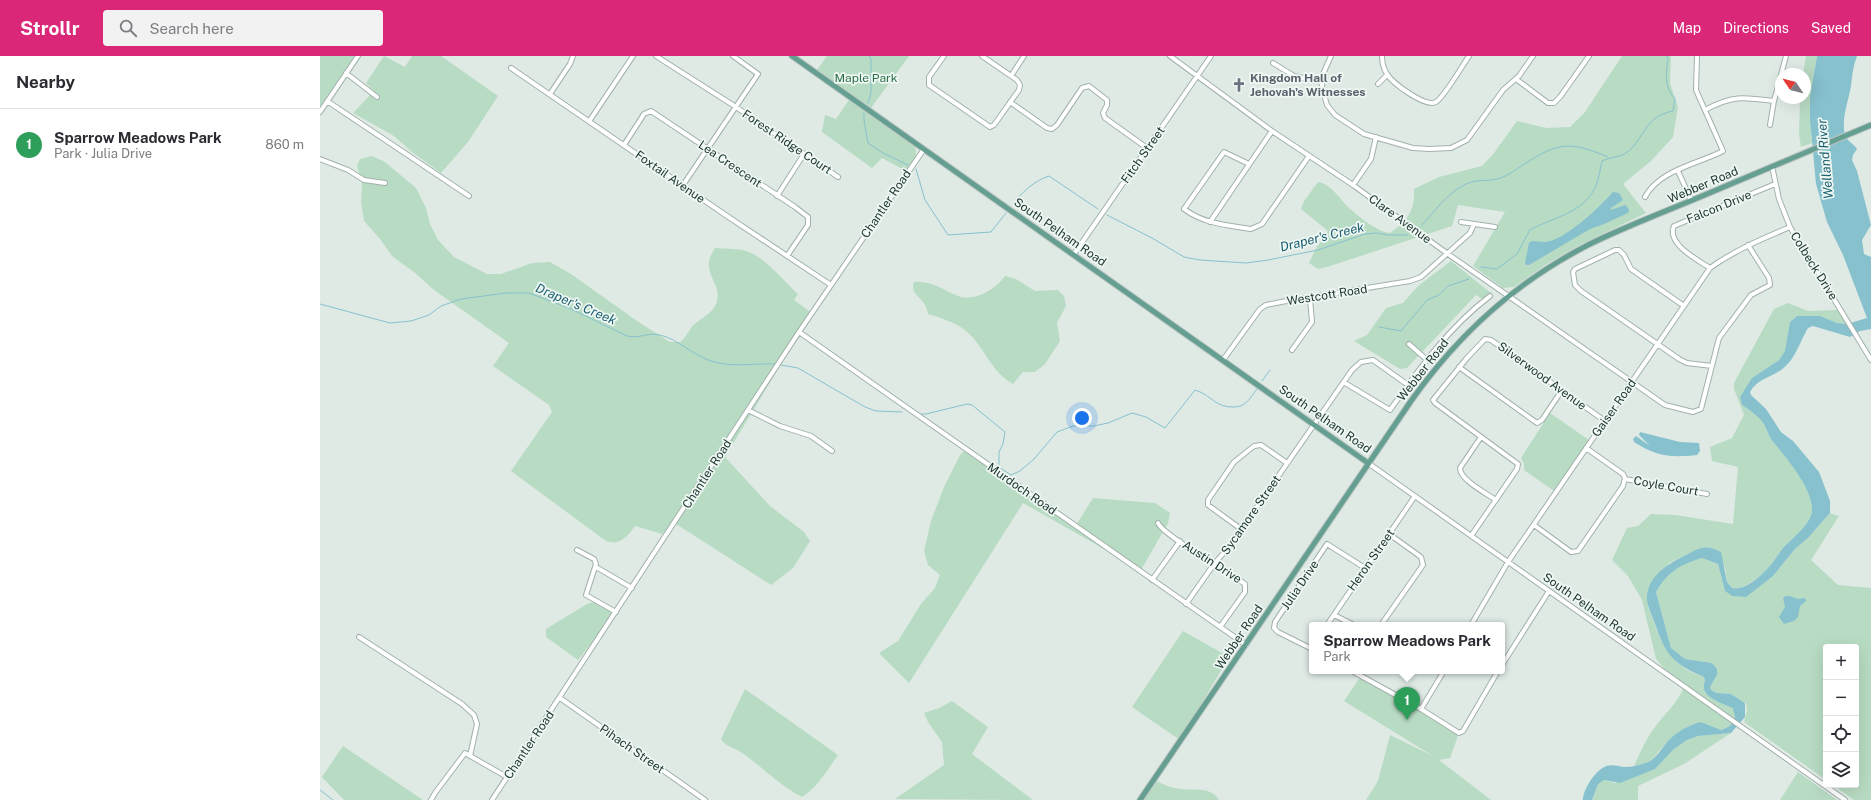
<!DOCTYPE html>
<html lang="en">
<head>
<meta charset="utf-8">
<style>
	:root { --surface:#fff; --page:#f2f2f3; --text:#2b2b33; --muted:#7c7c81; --line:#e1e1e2; --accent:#db2777 }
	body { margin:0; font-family:"Public Sans",sans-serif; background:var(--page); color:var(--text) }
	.controls { position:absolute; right:12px; bottom:12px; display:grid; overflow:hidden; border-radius:4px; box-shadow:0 4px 16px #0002 }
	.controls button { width:36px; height:36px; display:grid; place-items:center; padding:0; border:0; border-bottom:1px solid var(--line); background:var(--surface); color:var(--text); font:20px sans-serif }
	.compass { position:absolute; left:1455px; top:12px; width:36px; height:36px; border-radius:50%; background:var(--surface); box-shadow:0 4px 16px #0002; rotate:305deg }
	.you { position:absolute; left:762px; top:362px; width:14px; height:14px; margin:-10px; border:3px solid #fff; border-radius:50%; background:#1a73e8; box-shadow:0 0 0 6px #1a73e833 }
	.badge { display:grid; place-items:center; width:26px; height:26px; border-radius:50%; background:var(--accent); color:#fff; font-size:13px; font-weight:700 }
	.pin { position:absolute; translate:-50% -33px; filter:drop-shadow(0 1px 2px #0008) }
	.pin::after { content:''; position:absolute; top:21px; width:14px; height:12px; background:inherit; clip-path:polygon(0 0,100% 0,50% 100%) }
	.popup { position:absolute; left:989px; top:566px; width:196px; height:52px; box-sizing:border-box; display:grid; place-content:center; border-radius:4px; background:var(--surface); filter:drop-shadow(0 1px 3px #0005); font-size:13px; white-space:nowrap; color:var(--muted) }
	.popup b { font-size:15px; color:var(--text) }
	.popup::after { content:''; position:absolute; left:50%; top:100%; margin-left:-8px; border:8px solid transparent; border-top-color:var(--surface) }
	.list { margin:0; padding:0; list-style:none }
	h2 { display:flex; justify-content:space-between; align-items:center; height:52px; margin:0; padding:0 16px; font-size:17px }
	h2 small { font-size:13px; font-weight:400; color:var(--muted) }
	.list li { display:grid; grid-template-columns:26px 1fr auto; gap:12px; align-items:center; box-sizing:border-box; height:72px; padding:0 16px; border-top:1px solid var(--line) }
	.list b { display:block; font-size:15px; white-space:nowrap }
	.list p { margin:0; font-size:13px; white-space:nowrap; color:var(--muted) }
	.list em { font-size:13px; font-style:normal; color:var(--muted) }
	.icon { flex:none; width:22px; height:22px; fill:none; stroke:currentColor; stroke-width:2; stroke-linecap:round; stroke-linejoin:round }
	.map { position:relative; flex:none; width:1551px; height:744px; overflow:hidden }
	header { display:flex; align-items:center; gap:24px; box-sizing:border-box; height:56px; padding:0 20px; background:var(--accent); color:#fff }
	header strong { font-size:19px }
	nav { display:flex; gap:22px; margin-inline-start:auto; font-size:14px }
	.search { width:280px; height:36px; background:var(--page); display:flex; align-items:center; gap:10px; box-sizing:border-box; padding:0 14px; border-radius:4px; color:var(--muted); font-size:15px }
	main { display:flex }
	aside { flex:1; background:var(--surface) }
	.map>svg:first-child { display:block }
</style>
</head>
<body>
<header>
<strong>Strollr</strong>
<div class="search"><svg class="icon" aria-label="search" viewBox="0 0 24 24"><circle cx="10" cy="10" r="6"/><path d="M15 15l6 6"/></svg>Search here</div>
<nav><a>Map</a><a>Directions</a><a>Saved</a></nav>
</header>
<main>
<aside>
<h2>Nearby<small></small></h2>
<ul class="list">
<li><span class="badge" style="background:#2e9e5b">1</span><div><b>Sparrow Meadows Park</b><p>Park · Julia Drive</p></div><em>860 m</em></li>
</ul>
</aside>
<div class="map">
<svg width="1551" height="744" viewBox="0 0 1551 744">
	<rect width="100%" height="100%" fill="#dfeae5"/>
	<!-- green -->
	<path fill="#b8dbc3" d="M0,0H35L0,52Z
		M64,0L85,11L92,0H121L178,40L148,86L121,117L92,96L74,80L33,57L54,35L46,27Z
		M507,0H589L551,52L497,14Z
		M1302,0H1351L1350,27L1358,51L1353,81L1331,105L1303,128L1326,157L1258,190L1225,209L1194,231L1183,232L1153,210L1185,156L1138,149L1132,170L1007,211L998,213L989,207L995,194L1008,175L981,153L984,145L998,126C1011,128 1019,142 1028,151C1039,161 1056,175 1070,177C1088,165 1095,154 1094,133L1119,121L1162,110L1174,97L1197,65L1227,72L1250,71L1265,56Z
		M1486,0H1497C1492,31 1489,55 1492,87L1481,91L1479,78L1480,42H1485V18H1483Z
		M529,44L594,90C600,99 591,108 586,115L562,102L552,112L502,76L505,59L516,63Z
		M52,100L65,106L96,132L106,152L110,168L118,184L134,201L167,218H181L212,207L230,206L251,218L317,265L350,286H360C365,282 367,278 371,272C378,263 394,258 397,245C402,225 378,217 395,192C405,193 416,192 426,195C444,200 464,225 478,238L474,244L492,257L405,401L450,450L484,476L490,485L473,512L451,529L353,466L342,478L315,470C307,481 300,490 286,485L191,415L232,356L229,349L173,310L189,287L114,234L95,217L72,200L60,183L44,165L41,146L42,128L37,110L40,103Z
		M1131,205L1171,237L1164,244L1156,239L1087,312L1080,313L1034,285L1047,279L1066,252L1083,247L1098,230Z
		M685,220L696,223L715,235L738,234L744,240L746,250L737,267L740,285L725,308L715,316H703L693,328C669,314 666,292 646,275C635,266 621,262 608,258C607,254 606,249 603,246C598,239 590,236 594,226C611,224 623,234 638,240C655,246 676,233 685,220Z
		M1468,247L1488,255L1517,254L1527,268L1517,267L1500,260H1477L1470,266L1466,295L1459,304L1432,322L1422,349C1428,353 1434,357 1440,362C1445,367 1447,376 1451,383C1463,399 1501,440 1490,462C1484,473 1473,482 1464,491C1460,495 1457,501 1453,506C1444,517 1427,534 1412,532L1407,526L1405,511L1390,491H1384L1349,507L1328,551C1337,574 1343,596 1364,612C1369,616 1378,618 1384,621L1385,625C1378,641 1402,647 1414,652L1415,661L1410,670L1400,674L1381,666C1371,671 1359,676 1351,683C1337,693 1335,709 1314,710C1320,697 1326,683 1335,671C1345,657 1357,648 1364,631L1354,624L1336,603L1322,544L1308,520L1292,504L1307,472L1318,470L1331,458L1355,459L1413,468L1418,411L1392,405L1390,391L1412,382L1424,359L1414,333V327L1454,253Z
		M1230,357L1269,384L1234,435L1204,414V408L1201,402Z
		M644,395L755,471L773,442L835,447L850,457L848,467L821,514L703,447L589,627L559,597L578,585L601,548L615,532L620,519L608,509L604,495L611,465L624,431L640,399Z
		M1510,457L1519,460L1491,504L1518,529L1551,532V744H1534L1513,729H1536V591H1506V724L1424,666L1427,654L1426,647L1411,638L1397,637L1391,634L1390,631L1397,619L1393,607L1365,603L1351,592L1336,536C1348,516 1359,509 1382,502L1398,508L1405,535L1412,540L1453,520L1475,493L1488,482Z
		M278,545L293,554L287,568L258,604L226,581V573L267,548Z
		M863,575L909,601L860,684L812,651Z
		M1041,620L1139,677L1130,702L1119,704L1171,744H1046L1058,725L1070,679L1113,700L1024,645Z
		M425,633L518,699C507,714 498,731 482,741C458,729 441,709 419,695C411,690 406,691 401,683Z
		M632,645L668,671L652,698L713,744L575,743L624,709L622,686L608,666L604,657L619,652Z
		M1411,677L1364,708L1318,730V744H1272L1278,727L1284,724L1295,727L1335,713L1354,693L1367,684L1378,680Z
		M23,690L103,744H24L2,721Z
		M1478,716L1517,744H1460Z
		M835,724C844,729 851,732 862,733C875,735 891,730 899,744H821Z"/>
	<!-- water -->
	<path fill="#87c1ce" d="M1497,0H1537C1533,10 1532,20 1531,30C1528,47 1521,63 1525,79C1527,85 1534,88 1537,93L1533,99L1532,104L1537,115L1551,169L1542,184L1544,198L1551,201V273L1540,275L1530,281L1493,270L1488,272C1479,287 1476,303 1461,314C1449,322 1437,323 1430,336L1431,339L1446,353L1461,376L1473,385L1499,416L1510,445V457L1488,482L1475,493L1453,520L1426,541L1412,540L1405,535L1398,508L1382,502C1359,509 1348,516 1336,536L1351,592L1365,603L1392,607L1397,613V619L1390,631L1391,634L1397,637L1411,638L1425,647V661L1411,677L1378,680L1367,684L1354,693L1335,713L1300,727L1284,724L1278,728L1272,744H1263C1263,734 1273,719 1281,713C1289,707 1295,710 1304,711C1312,711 1321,709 1328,706C1338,701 1342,691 1349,684C1358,675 1369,669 1381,666L1401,674L1410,670L1415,661L1413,652C1402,647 1378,641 1385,625L1384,621C1353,608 1346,599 1335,568C1332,560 1328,552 1327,544C1326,522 1346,509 1364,500C1381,492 1383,487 1401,496L1407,526L1412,532C1427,535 1444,517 1453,506C1457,501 1460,495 1464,491C1473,482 1484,473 1490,462C1501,440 1463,399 1451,383C1447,376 1445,367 1439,362C1434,357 1428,353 1422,349L1420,341L1432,322L1459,304L1465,295L1470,266L1477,260H1500L1517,267L1527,268L1547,262L1523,199L1507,166L1496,128L1490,64V42Z
		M1293,136L1299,137L1303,144L1291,152L1290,154L1306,149L1309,154L1308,157L1284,168L1270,173L1209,209H1206L1205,207L1209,187L1212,185C1216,185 1221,186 1225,186C1244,185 1280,151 1293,136Z
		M1320,376L1360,386L1379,387L1380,395L1377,399C1351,402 1335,400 1314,386L1313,383L1316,380L1330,390L1319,379Z
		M1466,540H1470L1478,543L1485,542L1486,545L1480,550L1478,561L1474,565L1464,568L1459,561L1465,551L1463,542Z"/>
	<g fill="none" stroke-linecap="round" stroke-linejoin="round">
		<!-- stream -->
		<path stroke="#87c1ce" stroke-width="1" d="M548,47L551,37V3L549,0
			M544,57V64L548,87L563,97L588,109
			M596,113L605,144L628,179L671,176L686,157
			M693,148C702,136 714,125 729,120L778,153
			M787,159L832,182L864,201L880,204L926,207L948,204L998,194L1045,178L1057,177L1068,179H1088
			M1102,169C1117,153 1133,129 1156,125C1165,124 1174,125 1183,121C1191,118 1199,111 1206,107C1240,85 1252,86 1288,101
			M1161,211L1177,213L1197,198L1210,174C1233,161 1262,158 1275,132C1279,124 1280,113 1282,105C1288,102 1303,100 1306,97C1326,82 1323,61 1353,55L1355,43C1344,31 1346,17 1348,2L1346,0
			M0,248L70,267L91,265L109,259L121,250L141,243L186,237H209L249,252L307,280C320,283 327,276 340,279C358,283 374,300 391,305C412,312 434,307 455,308
			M1059,271L1081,275L1107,244L1119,239L1128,230L1149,223
			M461,309L478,312L545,351L556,355L582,356
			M942,325L950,314
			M601,358H606L647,348L652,349L685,376L683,388L679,396V411L691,419L700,415L714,403L737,376L753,370H774L788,367L812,357L826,361L845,372L875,334C892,339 895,352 914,351C926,351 930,342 937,333
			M0,734L13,744"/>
		<defs>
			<path id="minor" d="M336,0L416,51L518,121
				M624,0L609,21V29L670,71L674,69L699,34L700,29L697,24L662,0
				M850,0L952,75L1033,129L1128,198L1345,349L1373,356L1381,353L1399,282L1431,239L1450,229L1449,222L1428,189
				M1011,0L1003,18L1002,31L1007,49L1015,59L1044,78L1093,92L1109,93L1131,92L1147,84L1183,34L1199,20L1213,0
				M1062,0C1062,6 1063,12 1067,18C1072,27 1106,52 1116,46C1125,40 1142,10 1149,0
				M953,7L974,20L1002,26
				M191,12L407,160L511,229
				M26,17L57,41
				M691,20L704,0
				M1196,23L1228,47H1234L1240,41L1269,0
				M1058,28L1067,19
				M230,38L250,8L253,0
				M7,45L149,140
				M690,46L727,72L732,73L737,69L762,32L769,30L787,44V49L783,57L785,62L827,92
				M1385,54C1412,39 1424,41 1454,45
				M0,56L38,0
				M270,64L313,0
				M1450,69L1454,45L1466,0
				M304,89L324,58L331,55L475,151L488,161V169L467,200
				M0,103L28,114L44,124L65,127
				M929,108L904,96L864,153C884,168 907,169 931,173L942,168L989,100
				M1452,110L1459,143L1470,171L1551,304
				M1358,115L1371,144
				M363,129L438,18L413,0
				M1033,129L1051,103L1056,81
				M457,140L484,98
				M1325,141C1339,114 1378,108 1403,95L1376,34L1377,0
				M890,166L952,75
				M1141,166L1175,171
				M754,198L891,0
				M1390,212C1378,204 1346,188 1354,170L1455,128
				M1364,250L1311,213L1304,199L1299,194H1295L1255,213L1253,216L1255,229L1261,235L1359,303L1367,307L1392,310
				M479,276L926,589
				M1089,288L1106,303
				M972,294L992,266L990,242
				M903,304L940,253L946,249L961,246L1090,225L1101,221L1150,177L1154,168
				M1139,311L1217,367L1222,364L1242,334
				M1025,327L1070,354C1099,313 1129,271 1170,240
				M428,354L460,370L491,380L512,395
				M1161,381L1140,412C1140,424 1166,437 1176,444
				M1048,407L1525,744
				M1305,423L1387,438
				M838,467C843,479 910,518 925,528V536L900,571
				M1214,469L1251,496L1258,495L1303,430L1305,422L1303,418L1266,392
				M921,473L888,449V444L914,406L934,390L941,389L967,407
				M1151,480L1197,413L1198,408L1115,347L1113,344L1147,302L1165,283L1171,284L1285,365
				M257,494L274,503L276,508L266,539L296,556
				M276,511L312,532
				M832,524L860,485
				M866,548L894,508L909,491L1032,314L1041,306L1053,304L1088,329
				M1014,559L1034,569
				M1007,569L1095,440
				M1061,569L1103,509L1101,501L1069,478
				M1151,569L1188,506L1390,212C1415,194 1442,183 1470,171
				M39,581L142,648L154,659L157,668L150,700
				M992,593L958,576L954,572L955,566L1007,488L1045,512
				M1182,609L1229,535
				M1032,615L1101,653L1139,677L1143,675L1178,615
				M240,642L385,744
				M1101,653L1124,615
				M111,744L115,737L145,697L187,721
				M172,744L479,276L604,93"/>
			<path id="major" d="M472,0L1048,407
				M820,744L1091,345C1138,279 1194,227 1268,189C1306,170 1347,155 1387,138C1441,115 1496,92 1551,69"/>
		</defs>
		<!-- minor casing -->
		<use href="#minor" stroke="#a2b1ac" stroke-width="6"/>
		<!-- major casing -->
		<use href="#major" stroke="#bcc4c2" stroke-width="7"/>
		<!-- minor -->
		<use href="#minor" stroke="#fff" stroke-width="4"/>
		<!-- major -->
		<use href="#major" stroke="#649f92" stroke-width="5"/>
	</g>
	<!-- icons -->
	<defs>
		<symbol id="church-bare" viewBox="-9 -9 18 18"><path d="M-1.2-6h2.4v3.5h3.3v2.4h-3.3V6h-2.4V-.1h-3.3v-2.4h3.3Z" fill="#6b7280" stroke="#eff7f3" stroke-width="2.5" paint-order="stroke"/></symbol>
	</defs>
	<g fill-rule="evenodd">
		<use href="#church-bare" x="909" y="19" width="20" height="20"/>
	</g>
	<g text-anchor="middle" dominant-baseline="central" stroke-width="3.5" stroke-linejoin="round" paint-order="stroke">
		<!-- park labels -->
		<g font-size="12" fill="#2c6f48" stroke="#eff7f3">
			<text x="546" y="22">Maple Park</text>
		</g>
		<!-- worship labels -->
		<g font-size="12" font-weight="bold" fill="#5b616d" stroke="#eff7f3" text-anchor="start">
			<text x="930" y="22">Kingdom Hall of<tspan x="930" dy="14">Jehovah's Witnesses</tspan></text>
		</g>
		<!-- street labels -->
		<g font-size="12" fill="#203933" stroke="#eff7f3">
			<text transform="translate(467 86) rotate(34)">Forest Ridge Court</text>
			<text transform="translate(823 99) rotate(-55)">Fitch Street</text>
			<text transform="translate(410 108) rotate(34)">Lea Crescent</text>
			<text transform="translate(350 121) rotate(35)">Foxtail Avenue</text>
			<text transform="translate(1383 129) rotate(-23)">Webber Road</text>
			<text transform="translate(566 148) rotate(-56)">Chantler Road</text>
			<text transform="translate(1399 151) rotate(-22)">Falcon Drive</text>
			<text transform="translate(1080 163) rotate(36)">Clare Avenue</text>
			<text transform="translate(740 176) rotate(35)">South Pelham Road</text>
			<text transform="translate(1494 210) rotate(58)">Colbeck Drive</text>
			<text transform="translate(1007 239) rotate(-9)">Westcott Road</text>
			<text transform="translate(1103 314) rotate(-52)">Webber Road</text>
			<text transform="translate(1222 320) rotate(36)">Silverwood Avenue</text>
			<text transform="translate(1294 352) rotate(-55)">Gaiser Road</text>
			<text transform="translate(1005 363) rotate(35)">South Pelham Road</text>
			<text transform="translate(387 418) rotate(-57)">Chantler Road</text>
			<text transform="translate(1346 430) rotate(10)">Coyle Court</text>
			<text transform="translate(702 433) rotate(35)">Murdoch Road</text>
			<text transform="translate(931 459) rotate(-55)">Sycamore Street</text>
			<text transform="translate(1051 504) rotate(-55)">Heron Street</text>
			<text transform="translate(892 506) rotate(33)">Austin Drive</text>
			<text transform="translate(980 529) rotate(-56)">Julia Drive</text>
			<text transform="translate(1269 551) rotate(35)">South Pelham Road</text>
			<text transform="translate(919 581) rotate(-56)">Webber Road</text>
			<text transform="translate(209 689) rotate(-56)">Chantler Road</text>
			<text transform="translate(312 693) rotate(35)">Pihach Street</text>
		</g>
		<!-- water labels -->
		<g font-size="13" font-style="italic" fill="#1c6173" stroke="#eff7f3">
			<text transform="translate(1505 103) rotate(-95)">Welland River</text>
			<text transform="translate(1002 181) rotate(-14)">Draper's Creek</text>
			<text transform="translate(256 248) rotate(23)">Draper's Creek</text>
		</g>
	</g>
</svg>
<div class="controls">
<button>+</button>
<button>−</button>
<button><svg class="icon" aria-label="locate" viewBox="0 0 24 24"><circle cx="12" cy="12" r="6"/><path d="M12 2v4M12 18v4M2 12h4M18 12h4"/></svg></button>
<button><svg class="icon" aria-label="layers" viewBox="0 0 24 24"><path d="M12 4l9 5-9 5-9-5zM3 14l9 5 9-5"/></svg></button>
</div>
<svg class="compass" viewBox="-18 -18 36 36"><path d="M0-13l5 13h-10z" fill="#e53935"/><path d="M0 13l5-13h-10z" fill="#7c7c81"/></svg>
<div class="you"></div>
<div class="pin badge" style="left:1087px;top:664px;background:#2e9e5b">1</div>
<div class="popup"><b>Sparrow Meadows Park</b>Park</div>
</div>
</main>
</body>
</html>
